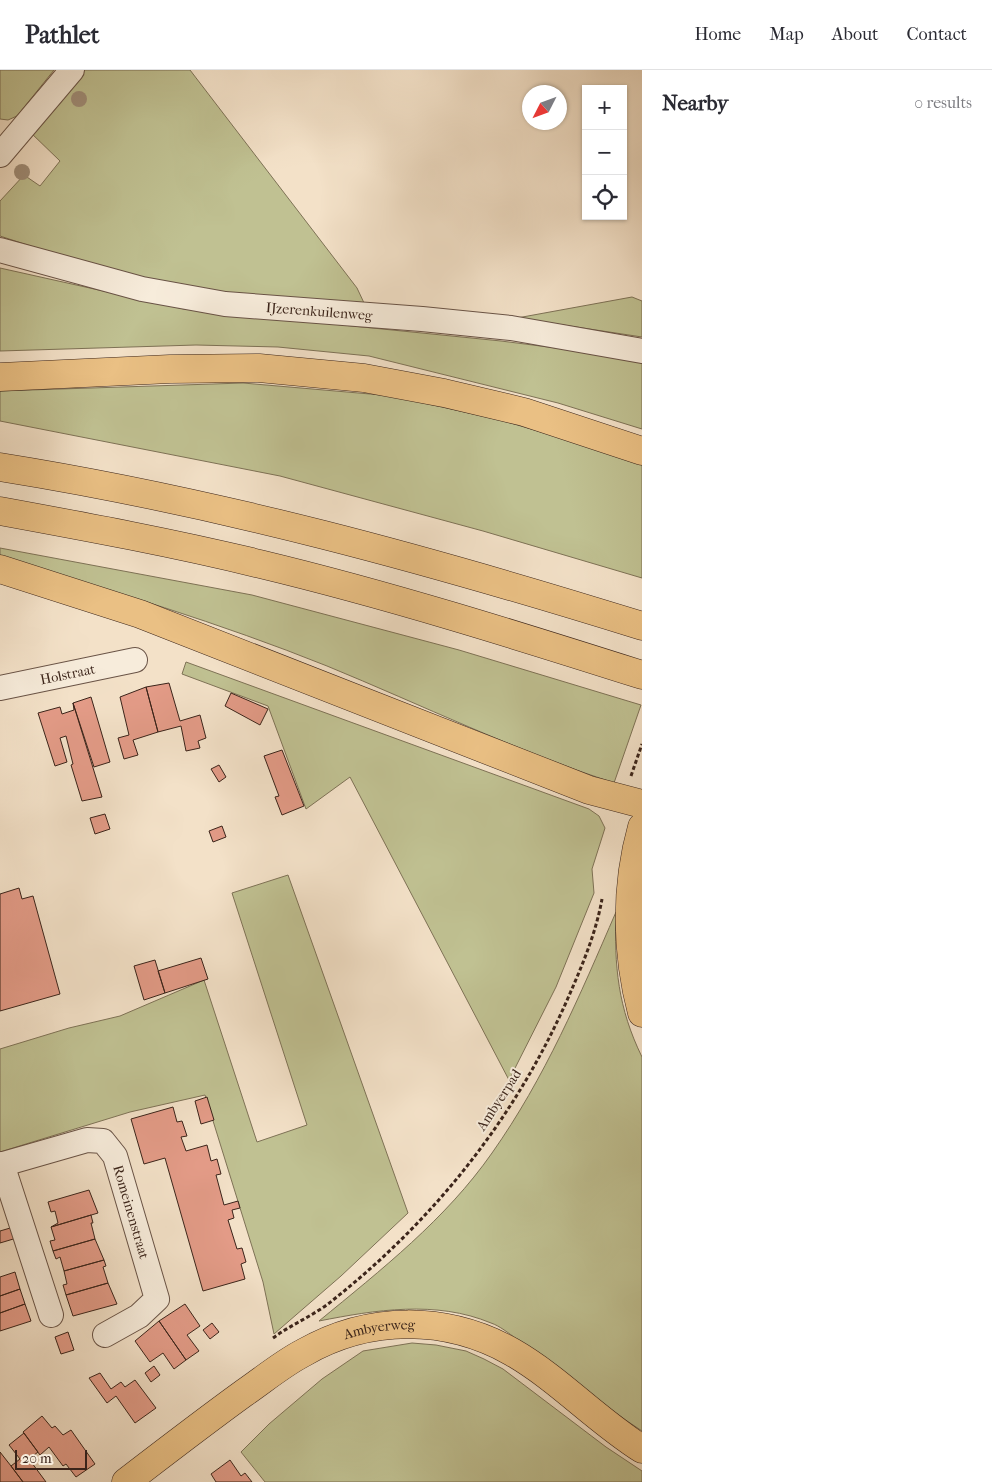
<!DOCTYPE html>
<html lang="en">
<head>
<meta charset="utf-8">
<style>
	:root { --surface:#fff; --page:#f2f2f3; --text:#2b2b33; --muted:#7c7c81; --line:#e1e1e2 }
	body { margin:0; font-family:"IM FELL French Canon",serif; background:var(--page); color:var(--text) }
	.controls { position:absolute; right:15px; top:15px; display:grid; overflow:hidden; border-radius:0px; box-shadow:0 1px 4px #0004 }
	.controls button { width:45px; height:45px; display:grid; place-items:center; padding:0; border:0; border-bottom:1px solid var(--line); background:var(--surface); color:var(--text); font:25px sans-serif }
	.compass { position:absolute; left:522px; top:15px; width:45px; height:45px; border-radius:50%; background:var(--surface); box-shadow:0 1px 4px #0004; rotate:228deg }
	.scale { position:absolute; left:15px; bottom:12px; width:72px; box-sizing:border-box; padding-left:5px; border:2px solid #3b241a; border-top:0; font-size:14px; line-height:18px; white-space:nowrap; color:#3b241a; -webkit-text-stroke:4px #f7ecdb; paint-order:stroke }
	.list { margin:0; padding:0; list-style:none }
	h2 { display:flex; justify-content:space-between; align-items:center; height:65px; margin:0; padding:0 20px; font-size:21px }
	h2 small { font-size:16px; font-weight:400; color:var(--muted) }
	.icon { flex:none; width:28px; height:28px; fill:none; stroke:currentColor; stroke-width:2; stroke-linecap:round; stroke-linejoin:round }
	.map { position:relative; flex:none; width:642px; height:1412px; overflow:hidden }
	header { display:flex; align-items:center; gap:30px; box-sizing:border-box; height:70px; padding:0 25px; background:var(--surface); border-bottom:1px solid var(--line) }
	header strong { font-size:24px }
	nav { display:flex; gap:28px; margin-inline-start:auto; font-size:18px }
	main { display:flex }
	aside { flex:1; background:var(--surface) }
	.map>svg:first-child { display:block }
</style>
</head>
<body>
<header>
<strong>Pathlet</strong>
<nav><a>Home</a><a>Map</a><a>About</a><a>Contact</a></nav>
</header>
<main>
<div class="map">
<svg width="642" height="1412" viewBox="0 0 642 1412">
	<rect width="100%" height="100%" fill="#f3e1c8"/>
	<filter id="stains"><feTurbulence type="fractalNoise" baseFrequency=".004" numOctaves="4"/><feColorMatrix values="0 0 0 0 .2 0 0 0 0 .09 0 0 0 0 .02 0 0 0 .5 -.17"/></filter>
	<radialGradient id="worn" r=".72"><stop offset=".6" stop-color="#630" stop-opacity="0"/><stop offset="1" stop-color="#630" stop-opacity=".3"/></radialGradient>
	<!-- green -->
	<path fill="#c0c192" stroke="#7e7256" d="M0,0H54L17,46L8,50L0,49Z
		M80,0H190L357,218L365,235L188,219L85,194L0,166V131L24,105L40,116L60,91L29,61Z
		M0,198L184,239L501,271L627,287L642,291V359L558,333L369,286L278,277L196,275L0,281Z
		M632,227L642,231V267L517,248Z
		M243,313L393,326L500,350L642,391V508L483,461L280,406L0,351V321Z
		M0,478L252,525L459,580L641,635L614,713C516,681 422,635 327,596C220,553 110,520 0,487Z
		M186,592L589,739L599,746L605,758L592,799L594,823L556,917L509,1010L350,707L306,739L268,636L182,604Z
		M288,805L408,1143L341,1206L274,1264L263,1212L205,1025L130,1042L0,1082V979L69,958L120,946L204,910L257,1072L307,1055L232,823Z
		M616,842C614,896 618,938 642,987V1361C598,1333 561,1296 517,1269C508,1263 500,1256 491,1253C436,1230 375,1240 319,1251C381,1200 446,1149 492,1083C545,1008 580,925 616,842Z
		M412,1273L436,1275L466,1281L484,1289L503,1299L606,1377L642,1401V1412H265L241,1382L269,1354L322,1309L363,1281Z"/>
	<!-- building -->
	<path fill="#e39b87" stroke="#3b241a" d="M169,613L180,651L200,645L206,668L198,671L200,678L186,681L181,656L158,662L146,617Z
		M146,617L158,662L133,670L138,685L124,689L118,668L129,665L120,627Z
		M231,623L268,639L260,655L225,636Z
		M91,627L110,692L94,697L73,633Z
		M73,633L102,727L82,731L71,695L73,694L66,666L60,668L67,692L55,696L38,643L60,637L62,644L74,640Z
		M282,680L304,736L282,745L275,727L279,726L264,686Z
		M219,695L226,707L219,712L211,699Z
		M105,744L110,759L95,764L90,748Z
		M222,756L226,767L213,772L209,761Z
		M19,818L22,829L33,826L60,924L0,941V824Z
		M201,888L208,909L165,923L158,901Z
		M155,890L165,923L144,930L134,896Z
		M207,1027L214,1050L201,1054L195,1031Z
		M173,1037L177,1052L182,1051L187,1066L181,1067L186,1081L207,1075L211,1091L217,1089L221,1104L216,1105L224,1135L238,1131L240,1138L232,1140L234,1148L228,1150L237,1179L242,1178L246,1192L241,1194L245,1209L203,1221L165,1088L144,1094L131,1049Z
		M89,1120L98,1143L51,1157L58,1153L55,1141L51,1142L48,1132Z
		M91,1145L93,1153H91L95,1169L53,1181L50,1171L55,1170L51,1157Z
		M17,1156L20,1167L0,1173V1161Z
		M95,1169L104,1190L64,1201L60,1187L56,1189L53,1181Z
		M104,1190L106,1196L103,1197L108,1213L66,1225L63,1215L67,1214L64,1201Z
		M15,1202L20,1219L0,1226V1207Z
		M108,1213L117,1234L73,1246L66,1225Z
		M20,1219L25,1234L0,1243V1226Z
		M25,1234L31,1251L0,1261V1243Z
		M185,1234L200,1256L187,1265L199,1281L186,1290L159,1251Z
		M159,1251L186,1290L174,1299L163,1283L150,1292L135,1271Z
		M212,1253L219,1262L210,1269L203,1260Z
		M68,1262L74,1280L61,1284L55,1267Z
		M154,1296L160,1305L151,1312L145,1303Z
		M100,1303L111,1319L121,1312L125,1317L135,1310L156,1338L135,1353L116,1326L107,1333L89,1308Z
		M42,1346L52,1358L55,1356L63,1365L71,1360L95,1394L76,1407L66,1394L63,1396L49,1377L40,1385L23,1362Z
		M24,1363L38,1382L29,1389L46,1412H23L11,1396L20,1389L9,1375Z
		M0,1382L11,1396L23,1412H0Z
		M230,1390L241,1406L245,1403L252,1412H216L211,1404Z"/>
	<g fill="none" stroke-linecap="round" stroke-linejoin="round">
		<defs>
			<g id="minor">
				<path d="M0,85L72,0"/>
				<path id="s1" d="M0,180L142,219L225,234L422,249L511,258L642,281"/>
				<path id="s2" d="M0,618L135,590"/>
				<path d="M2,1094L51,1245"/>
				<path id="s3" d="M0,1095L87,1070L103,1071L115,1086L157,1229L139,1246L105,1265"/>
			</g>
			<g id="major">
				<path d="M642,757C625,817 626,883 642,943"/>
				<path id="s4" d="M126,1412C165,1382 204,1352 244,1323C263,1310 282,1294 303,1283C369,1245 446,1245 512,1282C559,1309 596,1350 642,1379"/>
			</g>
			<path id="highway" d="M0,307L170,299L259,298L364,308L444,323L524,342L642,381
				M0,397C219,432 430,490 642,556
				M0,441C87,457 174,473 260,494C389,525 516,565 642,605
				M0,499L140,544L589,720L642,734"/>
		</defs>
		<!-- minor casing -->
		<use href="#minor" stroke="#695346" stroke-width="26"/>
		<!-- major casing -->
		<use href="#major" stroke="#3b241a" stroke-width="29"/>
		<!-- highway casing -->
		<use href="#highway" stroke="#3b241a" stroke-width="29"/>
		<!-- path -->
		<path stroke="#3b241a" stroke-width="3" stroke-dasharray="4 2.5" stroke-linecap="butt" d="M631,706L642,674
			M273,1268C292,1254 315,1245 333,1230C435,1149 516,1047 568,928C582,896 596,863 602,829"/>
		<!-- minor -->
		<use href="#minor" stroke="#f7ecdb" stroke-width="24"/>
		<!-- major -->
		<use href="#major" stroke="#eac084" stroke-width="28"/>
		<!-- highway -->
		<use href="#highway" stroke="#eac084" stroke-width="28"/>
	</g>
	<!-- trees -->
	<g fill="#a08e79">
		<circle cx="79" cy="29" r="8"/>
		<circle cx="22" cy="102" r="8"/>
	</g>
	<g text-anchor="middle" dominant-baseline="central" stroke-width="4" stroke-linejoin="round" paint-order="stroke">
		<!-- street labels -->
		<g font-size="14" fill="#3b241a" stroke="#f7ecdb">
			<text stroke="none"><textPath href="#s1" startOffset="326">IJzerenkuilenweg</textPath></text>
			<text stroke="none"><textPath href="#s2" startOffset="69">Holstraat</textPath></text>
			<text transform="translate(499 1030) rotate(-57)">Ambyerpad</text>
			<text stroke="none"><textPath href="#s3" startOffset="184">Romeinenstraat</textPath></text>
			<text stroke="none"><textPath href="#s4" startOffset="300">Ambyerweg</textPath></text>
		</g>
	</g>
	<rect width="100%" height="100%" filter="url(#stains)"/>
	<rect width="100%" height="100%" fill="url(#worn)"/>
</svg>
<div class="controls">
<button>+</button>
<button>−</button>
<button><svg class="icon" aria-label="locate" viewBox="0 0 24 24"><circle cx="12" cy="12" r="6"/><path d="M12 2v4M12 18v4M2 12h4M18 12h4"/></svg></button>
</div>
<svg class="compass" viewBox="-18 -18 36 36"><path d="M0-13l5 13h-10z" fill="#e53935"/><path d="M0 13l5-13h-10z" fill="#7c7c81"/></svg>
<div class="scale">20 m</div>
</div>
<aside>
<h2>Nearby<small>0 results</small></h2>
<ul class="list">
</ul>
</aside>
</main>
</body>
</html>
